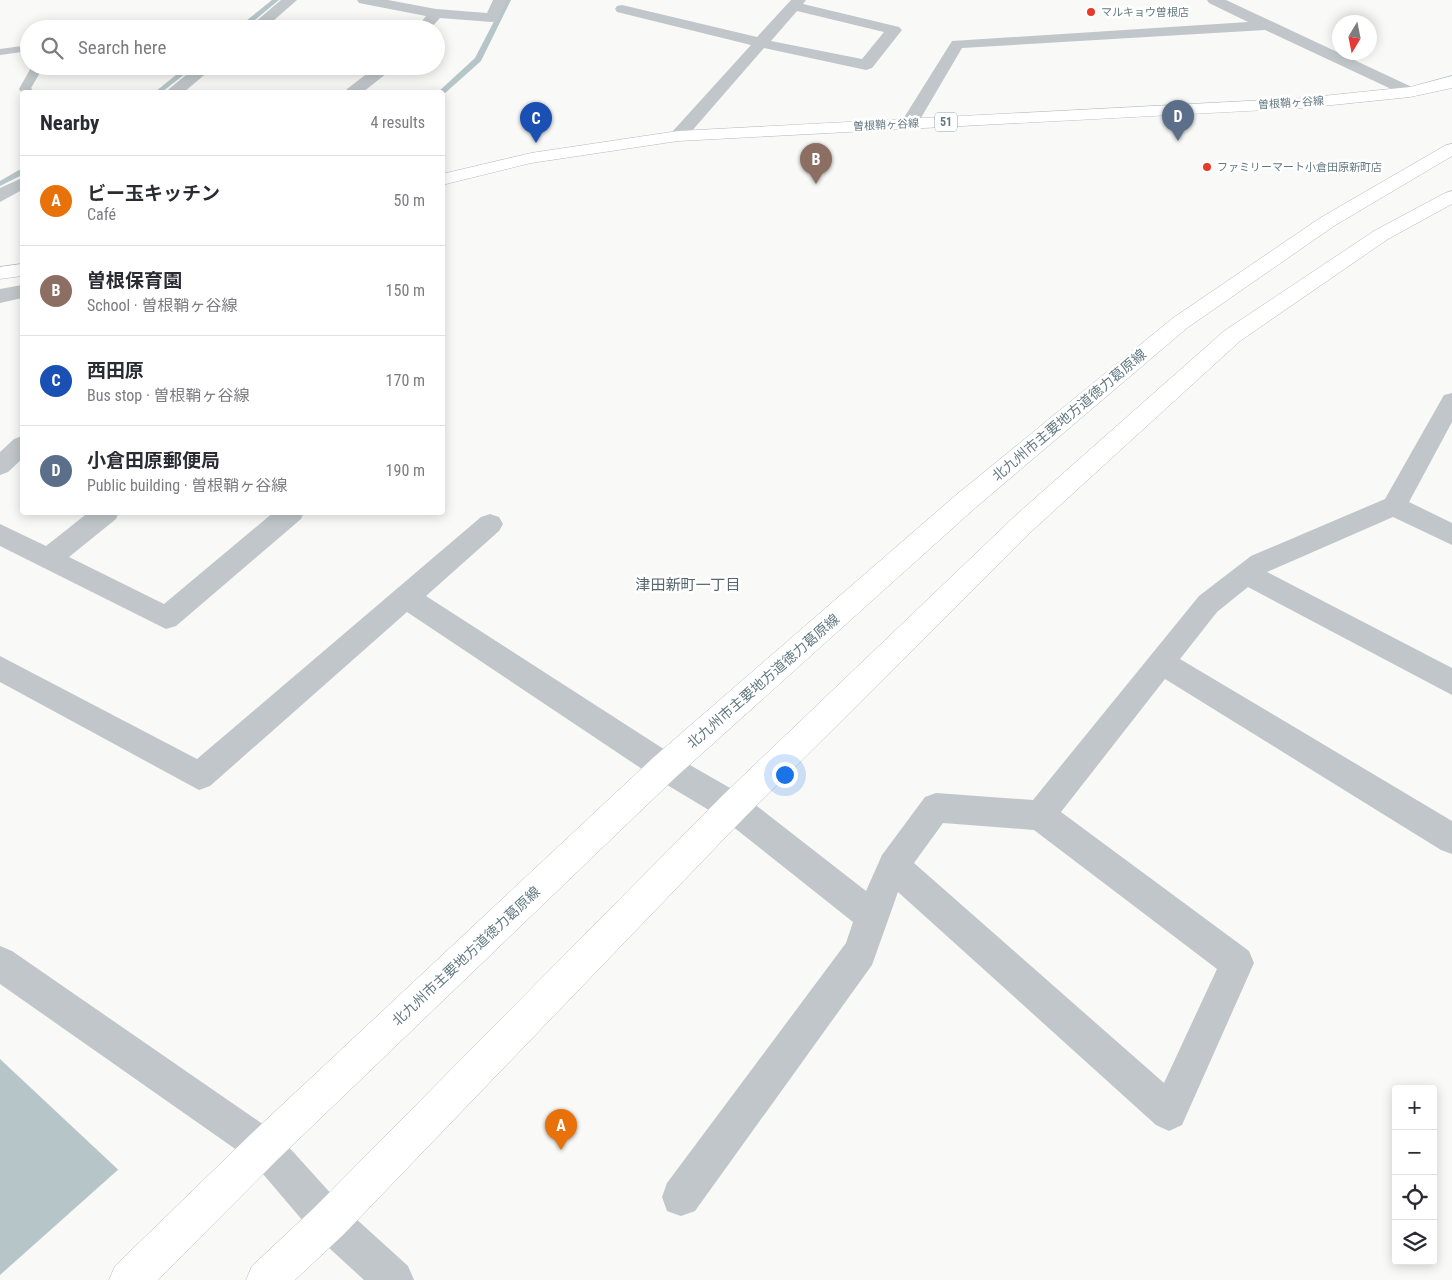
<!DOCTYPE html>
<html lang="en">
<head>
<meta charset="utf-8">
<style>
	:root { --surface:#fff; --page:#f7f7f7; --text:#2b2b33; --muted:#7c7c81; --line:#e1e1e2; --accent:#e73a28 }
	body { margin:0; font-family:"Roboto Condensed","Noto Sans JP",sans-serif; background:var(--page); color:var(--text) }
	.controls { position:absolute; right:15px; bottom:15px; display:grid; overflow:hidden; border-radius:5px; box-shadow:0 2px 12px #0003 }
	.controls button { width:45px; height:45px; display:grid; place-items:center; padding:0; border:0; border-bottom:1px solid var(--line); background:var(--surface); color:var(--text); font:25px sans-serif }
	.compass { position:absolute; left:1332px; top:15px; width:45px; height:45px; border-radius:50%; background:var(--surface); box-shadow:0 2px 12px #0003; rotate:190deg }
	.you { position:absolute; left:784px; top:774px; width:18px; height:18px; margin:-12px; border:4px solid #fff; border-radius:50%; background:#1a73e8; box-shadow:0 0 0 8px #1a73e833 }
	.badge { display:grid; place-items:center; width:32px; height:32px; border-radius:50%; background:var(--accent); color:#fff; font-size:16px; font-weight:700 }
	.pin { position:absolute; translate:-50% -41px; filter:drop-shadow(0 1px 2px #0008) }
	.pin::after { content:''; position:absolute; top:26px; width:18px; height:15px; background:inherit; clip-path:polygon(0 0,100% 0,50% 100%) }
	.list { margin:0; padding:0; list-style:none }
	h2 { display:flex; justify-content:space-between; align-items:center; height:65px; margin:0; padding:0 20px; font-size:21px }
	h2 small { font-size:16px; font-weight:400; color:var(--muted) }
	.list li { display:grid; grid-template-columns:32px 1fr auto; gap:15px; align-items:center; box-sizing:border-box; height:90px; padding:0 20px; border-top:1px solid var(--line) }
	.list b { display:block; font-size:19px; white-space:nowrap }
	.list p { margin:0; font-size:16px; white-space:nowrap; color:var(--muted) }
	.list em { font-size:16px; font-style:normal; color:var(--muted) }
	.icon { flex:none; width:28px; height:28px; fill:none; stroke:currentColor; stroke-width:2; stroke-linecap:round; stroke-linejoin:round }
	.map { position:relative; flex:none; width:1452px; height:1280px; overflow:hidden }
	.search { position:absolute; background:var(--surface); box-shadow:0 2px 12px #0003; left:20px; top:20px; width:425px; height:55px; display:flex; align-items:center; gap:12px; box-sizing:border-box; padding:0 18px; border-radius:28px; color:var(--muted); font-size:19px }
	.panel { position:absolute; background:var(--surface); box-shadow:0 2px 12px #0003; left:20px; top:90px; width:425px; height:425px; border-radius:5px }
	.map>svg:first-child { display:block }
</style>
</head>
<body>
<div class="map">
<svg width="1452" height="1280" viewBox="0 0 1452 1280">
	<rect width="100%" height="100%" fill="#f9f9f7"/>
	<!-- water -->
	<path fill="#b6c6c8" d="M0,1059L236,1280H0Z"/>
	<!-- pier -->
	<path fill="#f9f9f7" d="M120,1168L239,1280H0V1275Z"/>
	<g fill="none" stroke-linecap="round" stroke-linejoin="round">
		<!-- stream -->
		<path fill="#b6c6c8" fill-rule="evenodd" d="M272,0H279L244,29H236Z
			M505,0H511L481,61L444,94L438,92L475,58Z
			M187,66H195L162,92H155Z
			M19,170H22V175L0,186V181Z"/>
		<defs>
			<path id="primary" d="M1452,76V88L1410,97L1303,108L678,141L531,163L442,185V174L531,153L678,131L1303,98L1410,87Z
				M1452,144V156L1334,226L1187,328L974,509L676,777L277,1160L158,1280H109L115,1266L251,1134L654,757L956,495L1173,318L1320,218L1446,145Z
				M1452,191V204L1388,239L1240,341L1034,529L744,818L343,1235L295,1280H246L252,1266L315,1207L722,796L1016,515L1224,331L1374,231L1445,193Z
				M22,264V276L0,279V267Z"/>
		</defs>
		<!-- primary casing -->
		<use href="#primary" stroke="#b3babd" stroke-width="1"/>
		<!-- service -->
		<path fill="#c0c6c9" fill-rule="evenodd" d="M29,45V51L0,55V49Z
			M32,66H44L31,88L34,92L22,93L19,89Z"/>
		<!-- minor -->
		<path fill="#c0c6c9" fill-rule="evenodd" d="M281,0H297L264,29H247Z
			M357,0H388L436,9L487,13L493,0H507L497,21L492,22L440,18L430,29H415L426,16L364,4L359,3Z
			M791,0H806L803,4L899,27L902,30L872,68L866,70L764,48L684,140L678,141L672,140L669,136L672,132L751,45L617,12L615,9L617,6L622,5L757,37ZM797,11L884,32L862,59L771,41Z
			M1207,0H1226L1416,89L1418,92L1416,95H1404L1265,30L962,48L915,128H903L900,124L952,41L1248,22L1209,3Z
			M197,66H215L184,92H167L169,89Z
			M377,66H396L363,92H345L347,89Z
			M22,178V190L0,202V188Z
			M22,285V298L0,303V289Z
			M1452,393V422L1409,502L1452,523V545L1393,517L1267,572L1452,668V695L1248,587L1217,612L1180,659L1452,821V854L1441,850L1165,679L1061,812L1249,951L1254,963L1182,1125L1169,1131L1156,1125L898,892L872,965L695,1211L681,1216L667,1211L662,1197L667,1183L846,943L853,922L722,818L654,777L407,612L210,786L199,790L0,682V656L197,759L481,517L490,514L499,517L503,524L499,531L426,596L676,757L744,796L866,891L882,855L925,797L936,793L1033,800L1199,596L1251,556L1385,499L1444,395ZM943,823L1034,830L1217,969L1164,1083L914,863Z
			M22,436V459L8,472L0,475V452L14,439Z
			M89,512H119L116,519L69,557L164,604L274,512H304L301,519L176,626L166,629L0,546V524L46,546Z
			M0,946L12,951L277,1134L343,1207L408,1266L414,1280H364L315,1235L251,1160L0,984Z"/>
		<!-- primary -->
		<use href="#primary" fill="#fff" fill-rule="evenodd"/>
	</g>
	<!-- markers -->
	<g fill="#e73a28" stroke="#fff" stroke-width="2">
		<circle cx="1091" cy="12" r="5"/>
		<circle cx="1207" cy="167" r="5"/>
	</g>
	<g text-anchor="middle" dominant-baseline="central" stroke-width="5" stroke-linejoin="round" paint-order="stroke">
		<!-- far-poi labels -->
		<g font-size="11" fill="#637982" stroke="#fff" text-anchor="start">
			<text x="1101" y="12">マルキョウ曽根店</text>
			<text x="1217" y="167">ファミリーマート小倉田原新町店</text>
		</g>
		<!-- far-street labels -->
		<g font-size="11" fill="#637982" stroke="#fff">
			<text transform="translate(1291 103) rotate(-4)">曽根鞘ヶ谷線</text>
			<text transform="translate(886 125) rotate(-3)">曽根鞘ヶ谷線</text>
		</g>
		<!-- shield labels -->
		<rect fill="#fff" stroke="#92a1a8" stroke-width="1" x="935" y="112.5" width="22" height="19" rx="4"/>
		<g font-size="12" font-weight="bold" fill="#637982">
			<text x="946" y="122">51</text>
		</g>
		<!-- street labels -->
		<g font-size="14" fill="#637982" stroke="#fff">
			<text transform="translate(1069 415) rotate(-40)">北九州市主要地方道徳力葛原線</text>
			<text transform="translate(763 681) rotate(-41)">北九州市主要地方道徳力葛原線</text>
			<text transform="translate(466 956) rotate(-43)">北九州市主要地方道徳力葛原線</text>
		</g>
		<!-- neighbourhood labels -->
		<g font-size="15" fill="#56666d" stroke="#fff">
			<text x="688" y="585">津田新町一丁目</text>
		</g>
	</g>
</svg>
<div class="controls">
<button>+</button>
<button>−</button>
<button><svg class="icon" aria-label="locate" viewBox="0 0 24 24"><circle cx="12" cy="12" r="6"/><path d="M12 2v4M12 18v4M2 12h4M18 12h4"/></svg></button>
<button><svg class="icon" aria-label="layers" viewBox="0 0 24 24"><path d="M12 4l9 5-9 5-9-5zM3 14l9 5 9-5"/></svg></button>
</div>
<svg class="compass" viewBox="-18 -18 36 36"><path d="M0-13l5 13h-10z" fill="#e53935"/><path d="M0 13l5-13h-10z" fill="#7c7c81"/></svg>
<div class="you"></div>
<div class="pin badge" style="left:561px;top:1150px;background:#e8710a">A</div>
<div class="pin badge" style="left:816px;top:184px;background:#8d6e63">B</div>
<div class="pin badge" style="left:536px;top:143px;background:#1a4fb4">C</div>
<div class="pin badge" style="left:1178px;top:141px;background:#5c6f8a">D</div>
<div class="search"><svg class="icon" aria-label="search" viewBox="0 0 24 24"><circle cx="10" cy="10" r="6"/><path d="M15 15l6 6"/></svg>Search here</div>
<section class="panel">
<h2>Nearby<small>4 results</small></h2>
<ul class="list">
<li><span class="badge" style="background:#e8710a">A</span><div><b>ビー玉キッチン</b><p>Café</p></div><em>50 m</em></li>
<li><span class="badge" style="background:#8d6e63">B</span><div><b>曽根保育園</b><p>School · 曽根鞘ヶ谷線</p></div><em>150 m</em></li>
<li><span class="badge" style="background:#1a4fb4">C</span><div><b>西田原</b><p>Bus stop · 曽根鞘ヶ谷線</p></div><em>170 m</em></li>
<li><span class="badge" style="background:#5c6f8a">D</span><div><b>小倉田原郵便局</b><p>Public building · 曽根鞘ヶ谷線</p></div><em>190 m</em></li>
</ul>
</section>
</div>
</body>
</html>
